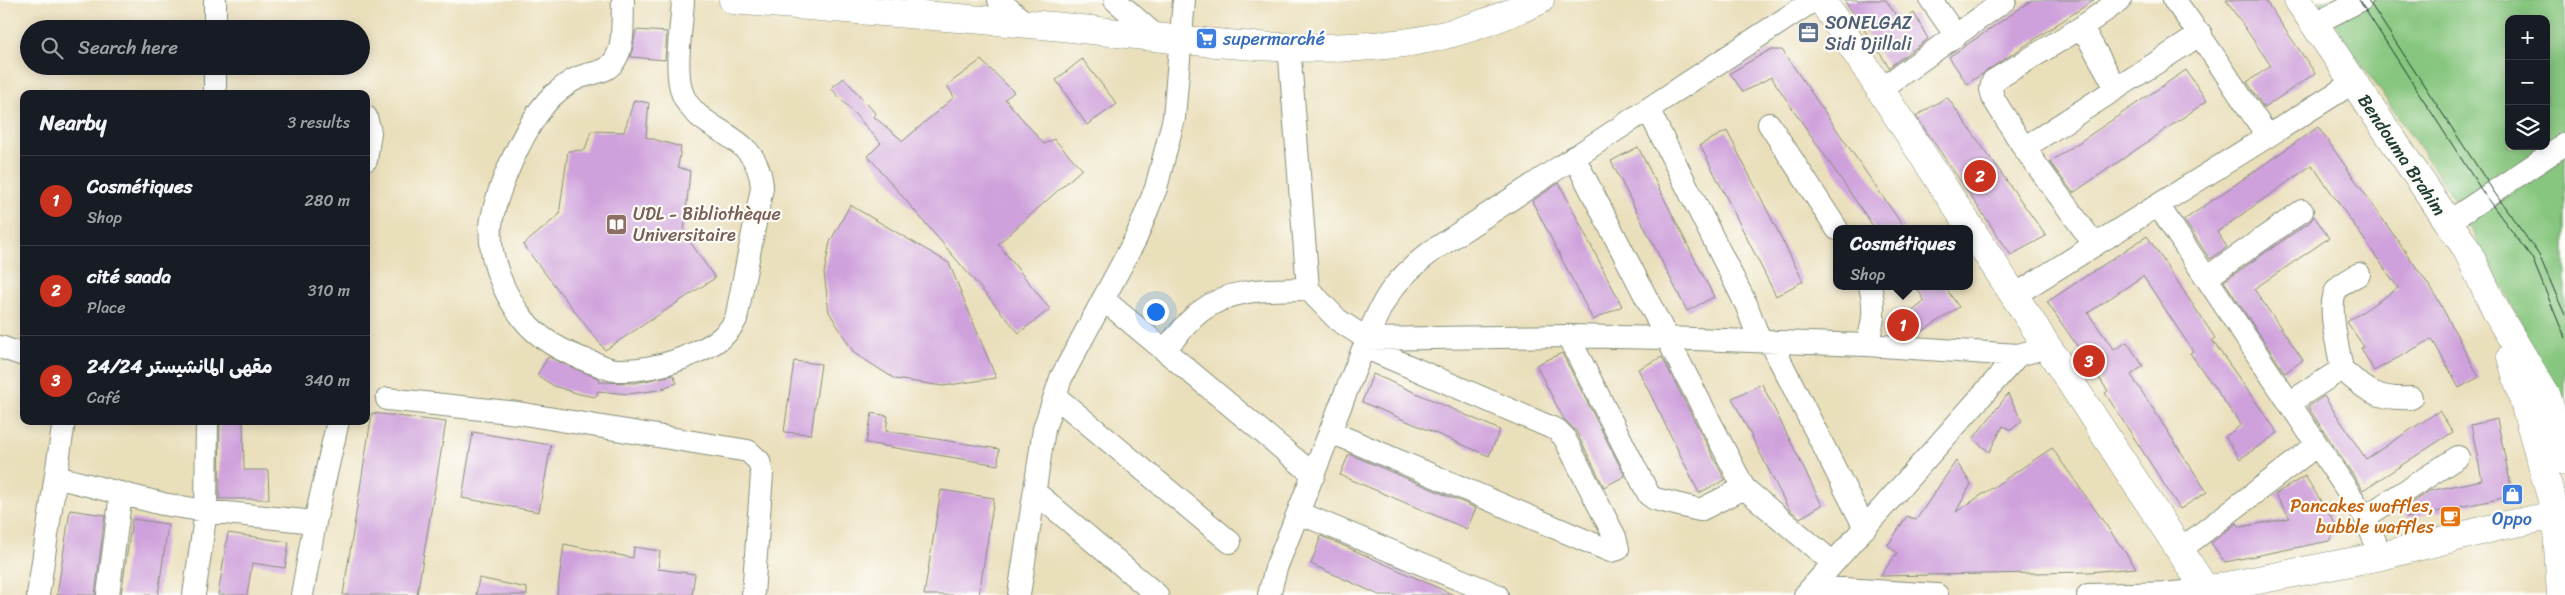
<!DOCTYPE html>
<html lang="en">
<head>
<meta charset="utf-8">
<style>
	:root { --surface:#171b24; --page:#242831; --text:#f1f3f6; --muted:#9ea1a6; --line:#363941; --accent:#c8321e }
	body { margin:0; font-family:Sriracha,"Playpen Sans Arabic",sans-serif; background:var(--page); color:var(--text) }
	.controls { position:absolute; right:15px; top:15px; display:grid; overflow:hidden; border-radius:10px; box-shadow:0 2px 12px #0003 }
	.controls button { width:45px; height:45px; display:grid; place-items:center; padding:0; border:0; border-bottom:1px solid var(--line); background:var(--surface); color:var(--text); font:25px sans-serif }
	.you { position:absolute; left:1155px; top:311px; width:18px; height:18px; margin:-12px; border:4px solid #fff; border-radius:50%; background:#1a73e8; box-shadow:0 0 0 8px #1a73e833 }
	.badge { display:grid; place-items:center; width:32px; height:32px; border-radius:50%; background:var(--accent); color:#fff; font-size:16px; font-weight:700 }
	.pin { position:absolute; translate:-50% -50%; border:2px solid #fff; box-shadow:0 1px 5px #0006 }
	.popup { position:absolute; left:1833px; top:225px; width:140px; height:65px; box-sizing:border-box; display:grid; place-content:center; border-radius:10px; background:var(--surface); filter:drop-shadow(0 1px 4px #0005); font-size:16px; white-space:nowrap; color:var(--muted) }
	.popup b { font-size:19px; color:var(--text) }
	.popup::after { content:''; position:absolute; left:50%; top:100%; margin-left:-10px; border:10px solid transparent; border-top-color:var(--surface) }
	.list { margin:0; padding:0; list-style:none }
	h2 { display:flex; justify-content:space-between; align-items:center; height:65px; margin:0; padding:0 20px; font-size:21px }
	h2 small { font-size:16px; font-weight:400; color:var(--muted) }
	.list li { display:grid; grid-template-columns:32px 1fr auto; gap:15px; align-items:center; box-sizing:border-box; height:90px; padding:0 20px; border-top:1px solid var(--line) }
	.list b { display:block; font-size:19px; white-space:nowrap }
	.list p { margin:0; font-size:16px; white-space:nowrap; color:var(--muted) }
	.list em { font-size:16px; font-style:normal; color:var(--muted) }
	.icon { flex:none; width:28px; height:28px; fill:none; stroke:currentColor; stroke-width:2; stroke-linecap:round; stroke-linejoin:round }
	.map { position:relative; flex:none; width:2565px; height:595px; overflow:hidden }
	.search { position:absolute; background:var(--surface); box-shadow:0 2px 12px #0003; left:20px; top:20px; width:350px; height:55px; display:flex; align-items:center; gap:12px; box-sizing:border-box; padding:0 18px; border-radius:28px; color:var(--muted); font-size:19px }
	.panel { position:absolute; background:var(--surface); box-shadow:0 2px 12px #0003; left:20px; top:90px; width:350px; height:335px; border-radius:10px }
	.map>svg:first-child { display:block }
</style>
</head>
<body>
<div class="map">
<svg width="2565" height="595" viewBox="0 0 2565 595">
	<rect width="100%" height="100%" fill="#fdfcf7"/>
	<filter id="ink" filterUnits="userSpaceOnUse"><feTurbulence type="fractalNoise" baseFrequency=".02" numOctaves="2"/><feDisplacementMap in="SourceGraphic" scale="10" xChannelSelector="R" yChannelSelector="G"/><feConvolveMatrix kernelMatrix="1 2 1 2 8 2 1 2 1" color-interpolation-filters="sRGB"/></filter>
	<filter id="wash" filterUnits="userSpaceOnUse"><feTurbulence type="fractalNoise" baseFrequency=".0096" numOctaves="4" result="noise"/><feDisplacementMap in="SourceGraphic" scale="20" xChannelSelector="R" yChannelSelector="G"/><feGaussianBlur stdDeviation="1.12" result="paint"/><feColorMatrix in="noise" values="0 0 0 0 0 0 0 0 0 0 0 0 0 0 0 0 0 1.4 0 .05"/><feComposite in="paint" operator="in"/></filter>
	<g filter="url(#wash)">
		<rect width="100%" height="100%" fill="#eadfbb"/>
		<!-- green -->
		<path fill="#86c67e" stroke="#528259" fill-rule="evenodd" d="M2318,0H2565V431L2520,320L2452,195ZM2509,19H2546V146H2509Z"/>
		<g id="blocks">
			<!-- building -->
			<path fill="#cfa1dc" d="M1844,0H1886L1900,22L1914,13L1928,39L1889,67Z
				M2032,0H2094L1967,84L1949,57Z
				M2226,0H2265L2315,73L2264,108L2247,82L2271,66Z
				M636,30L667,32L665,60L631,57Z
				M1770,50H1782L1905,229H1875L1771,77L1743,92L1730,73Z
				M1082,59L1117,104L1087,125L1056,80Z
				M981,60L1014,92L1005,99L1044,144L1054,139L1082,169L998,244L1050,309L1019,333L868,156L881,143L831,88L844,78L876,114L873,116L903,141L954,97L947,85Z
				M2186,70L2207,101L2073,193L2050,162Z
				M1947,97L2046,236L2011,255L1916,116Z
				M634,100L649,103L646,137L681,147L678,167L690,171L684,233L715,278L605,350L523,245L559,215L568,151L585,150L591,131L624,132Z
				M2318,127L2435,294L2479,377L2459,388L2432,339L2374,371L2361,348L2364,347L2347,322L2398,288L2312,165L2217,232L2227,247L2210,259L2184,220Z
				M1727,131L1803,281L1776,296L1700,145Z
				M1638,147L1714,297L1687,311L1611,161Z
				M1559,183L1622,306L1593,320L1532,201Z
				M850,205L949,263L996,378L943,386L895,379L854,353L829,312L824,273L830,242Z
				M2314,216L2329,238L2254,289L2303,360L2285,373L2224,281L2310,222Z
				M2147,236L2215,338L2212,340L2278,433L2240,459L2225,437L2241,425L2190,353L2193,351L2143,276L2088,313L2114,350L2127,342L2143,366L2131,375L2207,492L2180,509L2105,393L2108,391L2047,302Z
				M1915,286H1944L1959,307L1917,335H1909L1900,321L1925,301Z
				M1562,353L1625,476L1604,487L1576,431L1563,418L1536,365Z
				M548,357L600,379L599,382L635,383L673,375L677,383L662,388L666,389L628,394L598,391L596,397L579,394L554,386L537,375Z
				M1662,357L1725,480L1699,493L1638,369Z
				M794,361L821,364L811,434L784,432Z
				M1373,374L1500,430L1489,456L1362,402Z
				M1762,384L1822,505L1800,518L1788,508L1732,398Z
				M2008,394L2022,421L2011,430L2003,426L1989,452L1973,439Z
				M2324,396L2366,459L2439,411L2453,432L2363,490L2308,407Z
				M372,413L446,422L417,595H343Z
				M872,413L888,416L886,431L999,449L998,465L866,443Z
				M2497,419L2513,496L2407,518L2405,507L2429,491L2482,480L2471,425Z
				M220,421H243L244,470H268L269,499H219Z
				M473,432L551,445L539,512L462,498Z
				M2052,448L2136,568L2089,572L1880,576L1897,553L1888,545L1907,516L1916,520L1956,461L1971,484L1956,512Z
				M1349,454L1476,508L1467,529L1340,475Z
				M2305,476L2338,528L2329,541L2225,562L2211,543L2237,523L2240,527L2290,518L2275,494Z
				M941,490L994,498L979,595H924Z
				M70,510L105,515L95,595H57Z
				M132,519L168,524L158,595H121Z
				M228,533L289,542L285,568L252,563L247,595H218Z
				M1321,536L1349,548L1454,595H1379L1311,564Z
				M564,544L633,558L634,547L660,551L658,569L695,574L692,595H557Z
				M479,578L527,588V595H476Z"/>
		</g>
	</g>
	<g filter="url(#ink)">
		<use href="#blocks" fill-opacity="0" stroke="#848e78" stroke-width="1"/>
		<g fill="none" stroke-linecap="round" stroke-linejoin="round">
			<defs>
				<path id="minor" d="M623,0C622,17 625,45 615,60C608,72 596,72 583,76C574,78 564,86 557,92C530,112 494,192 491,226C488,258 504,295 524,320C540,340 568,354 591,362C599,364 608,370 616,370C640,371 668,365 690,355C709,347 727,338 736,319L762,188C759,131 701,136 683,95C673,71 682,26 683,0
					M999,0L1026,24
					M1115,0L1157,37
					M1931,0L1956,36
					M2174,0C2208,43 2235,91 2268,136
					M2314,24L2361,0
					M2082,27L2116,88
					M215,29V0
					M1289,46L1308,289L1338,320L1367,339L1568,336L1665,338L1867,345L2018,355
					M1881,89L2005,0
					M215,94V66
					M1648,109L1746,304L1760,341
					M366,117L370,132L366,160
					M1769,124L1837,229
					M2024,148L2201,34
					M1574,157L1744,488L1833,563
					M2158,205L2365,517L2381,556
					M2447,223L2565,144
					M2095,245L2024,148L1993,98L1991,89L1993,81L2082,27L2120,0
					M2359,274C2353,278 2342,283 2337,289C2326,305 2339,351 2342,369C2366,391 2378,400 2411,398
					M2206,278L2302,211
					M1308,289C1270,290 1233,287 1201,311C1187,321 1176,338 1164,350L1314,475
					M2015,295L2354,82
					M1103,299L1164,350
					M1568,336L1649,495L1655,499L1700,510L1744,488
					M1770,341L1865,528
					M1867,345C1873,324 1876,308 1870,286
					M0,347L24,355
					M1055,396L1230,542
					M387,399L518,413L748,451L759,461L762,474L753,595
					M2289,403L2342,369
					M1331,432L1610,551L1618,549L1615,537L1564,437L1557,430L1364,347
					M56,477L163,504L206,511L315,522
					M1035,492L1157,595
					M1299,513L1497,595
					M2365,517L2458,457
					M2180,550L2317,445
					M1813,587L1937,595
					M38,595L64,421
					M108,595L121,493
					M194,595L206,511L207,421
					M302,595L315,522L338,421
					M1019,595L1044,429L1061,378L1136,238L1156,188L1174,118L1184,0
					M1269,595L1276,568L1367,339C1384,295 1395,280 1432,251L1814,0
					M1805,595L2018,355L2048,347
					M2088,595L2173,593L2206,590"/>
				<path id="major" d="M733,0C840,9 946,16 1052,26C1165,37 1281,56 1395,44C1445,39 1495,21 1540,0
					M1822,0L2209,595
					M2298,0L2466,248L2498,315L2547,397L2565,461
					M2511,357L2556,514L2561,595
					M2206,590L2381,556L2501,526L2565,513"/>
			</defs>
			<!-- minor casing -->
			<use href="#minor" stroke="#848e78" stroke-width="24"/>
			<!-- major casing -->
			<use href="#major" stroke="#848e78" stroke-width="29"/>
			<!-- minor -->
			<use href="#minor" stroke="#fff" stroke-width="22"/>
			<!-- major -->
			<use href="#major" stroke="#fff" stroke-width="28"/>
			<!-- tram -->
			<path stroke="#1f3d34" stroke-width="1" d="M2359,0L2486,197L2532,258L2565,338
				M2368,0L2494,192L2539,255L2565,315"/>
		</g>
	</g>
	<!-- icons -->
	<defs>
		<symbol id="office-square" viewBox="-11 -11 22 22"><rect x="-9" y="-9" width="18" height="18" rx="4" fill="#5c6f8a" stroke="#fdfcf7"/><path d="M-6-3h4V-5.5h4V-3h4V5H-6ZM-1-4.5V-3h2v-1.5ZM-6 0V1H6V0Z" fill="#fff"/></symbol>
		<symbol id="supermarket-square" viewBox="-11 -11 22 22"><rect x="-9" y="-9" width="18" height="18" rx="4" fill="#3f7fe0" stroke="#fdfcf7"/><path d="M-6-5.5h2.5l.6 2H6L4.5 2H-2.5L-4.4-4H-6ZM-1.5 3.2a1.3 1.3 0 1 0 .1 0ZM3 3.2a1.3 1.3 0 1 0 .1 0Z" fill="#fff"/></symbol>
		<symbol id="library-square" viewBox="-11 -11 22 22"><rect x="-9" y="-9" width="18" height="18" rx="4" fill="#8d6e63" stroke="#fdfcf7"/><path d="M-6-4Q-3-5.5-.7-3.5V5Q-3 3-6 4ZM6-4Q3-5.5 .7-3.5V5Q3 3 6 4Z" fill="#fff"/></symbol>
		<symbol id="shop-square" viewBox="-11 -11 22 22"><rect x="-9" y="-9" width="18" height="18" rx="4" fill="#3f7fe0" stroke="#fdfcf7"/><path d="M-5-2.5h2.3a2.7 3.5 0 0 1 5.4 0H5L5.5 6h-11ZM-1.5-2.5h3a1.5 2.3 0 0 0-3 0Z" fill="#fff"/></symbol>
		<symbol id="cafe-square" viewBox="-11 -11 22 22"><rect x="-9" y="-9" width="18" height="18" rx="4" fill="#e8710a" stroke="#fdfcf7"/><path d="M-5.5-4.5H6V0H3Q3 3.5 0 3.5H-2.5Q-5.5 3.5-5.5 0ZM3-3.2v2h1.7v-2ZM-6 4.5H4V6H-6Z" fill="#fff"/></symbol>
	</defs>
	<g fill-rule="evenodd">
		<use href="#office-square" x="1796" y="20" width="25" height="25"/>
		<use href="#supermarket-square" x="1194" y="26" width="25" height="25"/>
		<use href="#library-square" x="604" y="212" width="25" height="25"/>
		<use href="#shop-square" x="2500" y="482" width="25" height="25"/>
		<use href="#cafe-square" x="2438" y="504" width="25" height="25"/>
	</g>
	<g text-anchor="middle" dominant-baseline="central" stroke-width="4.5" stroke-linejoin="round" paint-order="stroke">
		<!-- service labels -->
		<g font-size="18" fill="#4e5e75" stroke="#fdfcf7" text-anchor="start">
			<text x="1825" y="23">SONELGAZ<tspan x="1825" dy="21">Sidi Djillali</tspan></text>
		</g>
		<!-- shop labels -->
		<g font-size="18" fill="#366cbe" stroke="#fdfcf7" text-anchor="start">
			<text x="1223" y="39">supermarché</text>
			<text x="2512" y="519" text-anchor="middle">Oppo</text>
		</g>
		<!-- street labels -->
		<g font-size="18" fill="#1f3d34" stroke="#fdfcf7">
			<text transform="translate(2402 155) rotate(56)">Bendouma Brahim</text>
		</g>
		<!-- education labels -->
		<g font-size="18" fill="#785e54" stroke="#fdfcf7" text-anchor="start">
			<text x="633" y="214">UDL - Bibliothèque<tspan x="633" dy="21">Universitaire</tspan></text>
		</g>
		<!-- food labels -->
		<g font-size="18" fill="#c56008" stroke="#fdfcf7" text-anchor="end">
			<text x="2434" y="506">Pancakes waffles,<tspan x="2434" dy="21">bubble waffles</tspan></text>
		</g>
	</g>
</svg>
<div class="controls">
<button>+</button>
<button>−</button>
<button><svg class="icon" aria-label="layers" viewBox="0 0 24 24"><path d="M12 4l9 5-9 5-9-5zM3 14l9 5 9-5"/></svg></button>
</div>
<div class="you"></div>
<div class="pin badge" style="left:1903px;top:325px">1</div>
<div class="popup"><b>Cosmétiques</b>Shop</div>
<div class="pin badge" style="left:1980px;top:176px">2</div>
<div class="pin badge" style="left:2089px;top:361px">3</div>
<div class="search"><svg class="icon" aria-label="search" viewBox="0 0 24 24"><circle cx="10" cy="10" r="6"/><path d="M15 15l6 6"/></svg>Search here</div>
<section class="panel">
<h2>Nearby<small>3 results</small></h2>
<ul class="list">
<li><span class="badge">1</span><div><b>Cosmétiques</b><p>Shop</p></div><em>280 m</em></li>
<li><span class="badge">2</span><div><b>cité saada</b><p>Place</p></div><em>310 m</em></li>
<li><span class="badge">3</span><div><b>مقهى المانشيستر 24/24</b><p>Café</p></div><em>340 m</em></li>
</ul>
</section>
</div>
</body>
</html>
